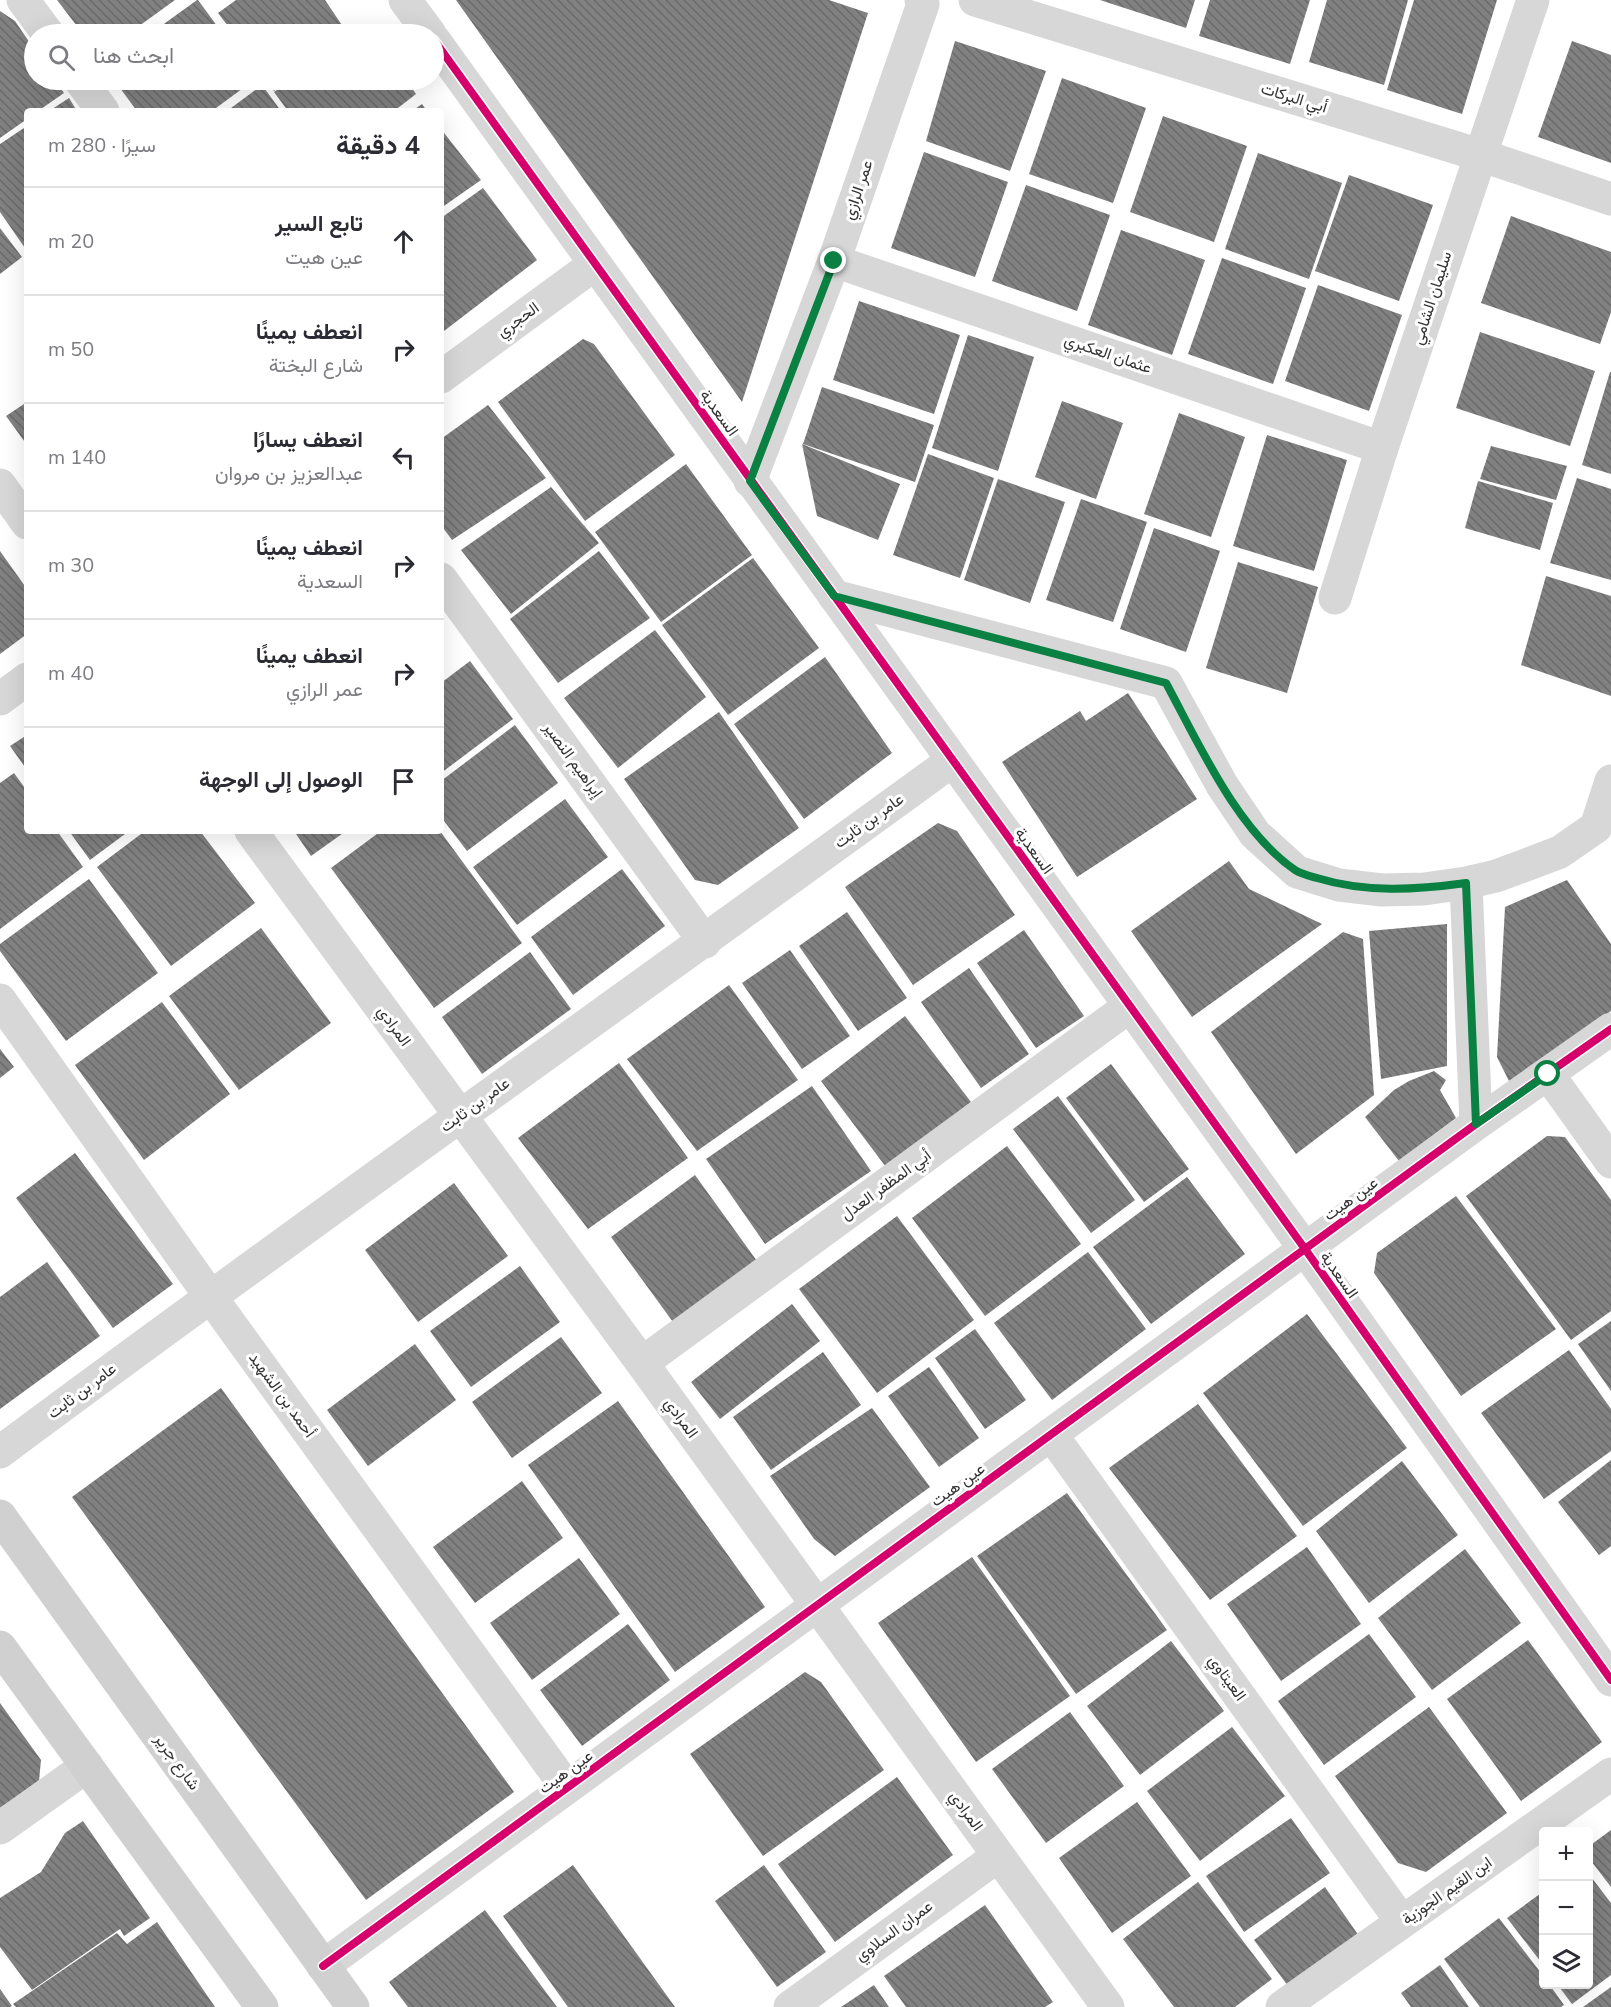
<!DOCTYPE html>
<html lang="ar">
<head>
<meta charset="utf-8">
<style>
	:root { --surface:#fff; --page:#f7f7f7; --text:#2b2b33; --muted:#7c7c81; --line:#e1e1e2 }
	body { margin:0; font-family:"Nunito Sans",Vazirmatn,sans-serif; background:var(--page); color:var(--text); direction:rtl }
	.controls { position:absolute; right:18px; bottom:18px; display:grid; overflow:hidden; border-radius:6px; box-shadow:0 6px 24px #0002 }
	.controls button { width:54px; height:54px; display:grid; place-items:center; padding:0; border:0; border-bottom:2px solid var(--line); background:var(--surface); color:var(--text); font:30px sans-serif }
	.stop { position:absolute; width:18px; height:18px; margin:-14px; border:4px solid #0b8043; border-radius:50%; background:#fff }
	.stop.end { background:#0b8043; border-color:#fff; box-shadow:0 2px 6px #0008 }
	.list { margin:0; padding:0; list-style:none }
	h2 { display:flex; justify-content:space-between; align-items:center; height:78px; margin:0; padding:0 24px; font-size:26px }
	h2 small { font-size:20px; font-weight:400; color:var(--muted) }
	.list li { display:grid; grid-template-columns:39px 1fr auto; gap:18px; align-items:center; box-sizing:border-box; height:108px; padding:0 24px; border-top:2px solid var(--line) }
	.list b { display:block; font-size:22px; white-space:nowrap }
	.list p { margin:0; font-size:20px; white-space:nowrap; color:var(--muted) }
	.list em { font-size:20px; font-style:normal; color:var(--muted) }
	.icon { flex:none; width:33px; height:33px; fill:none; stroke:currentColor; stroke-width:2; stroke-linecap:round; stroke-linejoin:round }
	.map { position:relative; flex:none; width:1611px; height:2007px; overflow:hidden; direction:ltr }
	.search { position:absolute; background:var(--surface); box-shadow:0 6px 24px #0002; left:24px; top:24px; width:420px; height:66px; display:flex; align-items:center; gap:15px; box-sizing:border-box; padding:0 21px; border-radius:33px; color:var(--muted); font-size:22px }
	.panel { position:absolute; background:var(--surface); box-shadow:0 6px 24px #0002; left:24px; top:108px; width:420px; height:726px; border-radius:6px; direction:rtl }
	.map>svg:first-child { display:block }
</style>
</head>
<body>
<div class="map">
<svg width="1611" height="2007" viewBox="0 0 1611 2007">
	<defs>
		<pattern id="building-back-hatch" width="6" height="6" patternUnits="userSpaceOnUse" patternTransform="scale(1.5)"><rect width="6" height="6" fill="#818181"/><path d="M-1 5l2 2M0 0l6 6M5-1l2 2" fill="none" stroke="#6a6a6a"/></pattern>
	</defs>
	<rect width="100%" height="100%" fill="#fff"/>
	<!-- building -->
	<path fill="url(#building-back-hatch)" d="M57,0H175L128,34H83Z
		M198,0L223,34H150L197,0Z
		M236,0H325L348,34H234L218,13Z
		M456,0H829L868,13L742,402Z
		M1100,0H1195L1186,28Z
		M1210,0H1310L1290,64L1199,36Z
		M1327,0H1408L1384,85L1309,62Z
		M1414,0H1497L1462,114L1387,90Z
		M0,11L15,21L34,49V80H55L64,93L38,111H27V119L0,138Z
		M368,27L373,34H357Z
		M955,41L1046,71L1010,171L926,141Z
		M1572,41L1611,55V163L1538,137Z
		M1062,78L1146,108L1113,203L1029,174Z
		M114,80H254L212,111H137Z
		M266,80H290L274,91Z
		M292,80H406L416,94L394,111H288L274,92Z
		M262,85L281,111H227Z
		M69,98L77,111H49Z
		M422,104L427,111H412Z
		M1163,116L1247,146L1214,242L1130,212Z
		M27,126V251L0,212V144Z
		M441,129L481,180L441,208Z
		M924,152L1008,182L975,277L891,248Z
		M1258,153L1342,183L1309,279L1225,249Z
		M1349,175L1433,205L1399,301L1315,271Z
		M1026,185L1110,215L1077,311L992,281Z
		M483,188L537,260L444,331L441,326V218Z
		M1511,216L1611,252V312L1600,344L1481,303Z
		M0,228L22,257L0,274Z
		M1121,230L1205,260L1172,355L1088,325Z
		M1222,258L1306,288L1273,384L1188,354Z
		M1318,285L1402,315L1369,411L1285,381Z
		M859,301L960,335L934,414L833,380Z
		M1480,332L1595,371L1570,446L1456,408Z
		M968,335L1034,357L998,471L932,448Z
		M583,339L594,344L675,455L585,521L498,402Z
		M1610,372H1611V474L1582,465Z
		M822,387L934,425L915,482L803,444Z
		M1062,401L1123,423L1096,499L1035,477Z
		M27,402V445L6,416Z
		M488,405L546,478L452,540L441,525V439Z
		M1179,413L1245,437L1211,537L1144,514Z
		M1267,435L1347,460L1314,571L1233,546Z
		M802,444L900,484L878,540L817,516Z
		M1491,446L1567,466L1556,500L1480,479Z
		M928,454L994,478L960,578L893,555Z
		M686,464L752,555L661,622L595,532Z
		M1577,478L1611,489V580L1550,563Z
		M998,479L1065,502L1030,603L964,580Z
		M1478,481L1553,503L1540,550L1465,528Z
		M551,487L599,543L511,614L461,550Z
		M1081,499L1147,522L1113,622L1046,600Z
		M1154,528L1220,551L1186,652L1120,629Z
		M0,551L27,589V634L0,654Z
		M599,551L650,618L558,683L510,619Z
		M753,558L819,648L728,715L662,625Z
		M1238,562L1318,587L1287,693L1206,668Z
		M1546,576L1611,596V696L1521,665Z
		M655,630L706,697L618,768L564,698Z
		M825,657L892,753L804,819L734,724Z
		M470,661L513,719L441,773V683Z
		M1128,693L1197,799L1077,877L1002,762L1080,711L1086,721Z
		M719,712L799,828L718,885L695,880L624,779Z
		M515,725L558,783L467,851L441,817V781Z
		M27,735V770L10,746Z
		M14,773L27,791V831H57L83,867L0,929V783Z
		M565,799L608,857L517,925L473,867Z
		M938,823L957,831L1015,915L913,985L845,887Z
		M69,831H129L90,860Z
		M145,831H200L255,903L171,966L97,867Z
		M294,831H346L311,856Z
		M381,831H440L522,943L434,1008L331,868Z
		M1229,861L1249,889L1322,924L1192,1017L1131,931Z
		M622,869L665,926L573,995L531,937Z
		M89,879L158,973L66,1041L0,951V944Z
		M1567,880L1611,944V1011L1510,1083L1497,1057L1505,907Z
		M847,912L907,998L858,1031L799,946Z
		M1447,924V1066L1381,1079L1369,931Z
		M261,928L331,1023L239,1090L169,996Z
		M1024,930L1084,1016L1036,1048L977,963Z
		M1343,932L1363,939L1374,1095L1296,1154L1211,1032Z
		M790,950L850,1036L802,1069L742,983Z
		M530,952L571,1009L482,1074L442,1017Z
		M969,968L1029,1054L981,1088L921,1002Z
		M729,985L798,1080L697,1151L627,1059Z
		M162,1002L230,1094L144,1160L75,1065Z
		M905,1016L971,1102L886,1167L821,1081Z
		M0,1049L14,1067L0,1078Z
		M619,1063L688,1158L588,1229L518,1138Z
		M1111,1064L1189,1169L1144,1202L1066,1098Z
		M1434,1071L1446,1080L1440,1090L1456,1118L1399,1161L1365,1117L1394,1090L1409,1081Z
		M812,1086L871,1171L765,1244L706,1159Z
		M1058,1096L1135,1200L1091,1233L1013,1129Z
		M1547,1136L1565,1137L1611,1200V1311L1571,1340L1466,1196Z
		M1007,1146L1081,1244L985,1316L912,1218Z
		M75,1153L173,1284L113,1328L16,1198Z
		M695,1175L757,1261L673,1322L611,1237Z
		M1187,1177L1245,1254L1151,1324L1093,1247Z
		M454,1183L508,1256L418,1322L365,1250Z
		M1456,1196L1556,1329L1461,1396L1374,1273L1377,1253Z
		M897,1216L974,1320L877,1393L799,1289Z
		M1088,1252L1146,1329L1052,1400L994,1323Z
		M47,1262L100,1336L0,1409V1297Z
		M520,1266L560,1322L471,1387L430,1331Z
		M792,1304L820,1341L720,1419L691,1382Z
		M1307,1314L1407,1448L1303,1526L1203,1393Z
		M1611,1321V1391L1578,1344Z
		M975,1329L1026,1400L985,1429L935,1358Z
		M561,1337L602,1393L512,1458L472,1402Z
		M415,1344L456,1400L368,1466L327,1410Z
		M1569,1350L1611,1409V1451L1544,1499L1481,1413Z
		M823,1352L861,1405L771,1470L733,1417Z
		M929,1367L979,1438L939,1467L888,1396Z
		M221,1388L514,1792L366,1900L72,1497Z
		M618,1401L765,1607L675,1672L528,1465Z
		M1198,1404L1297,1536L1210,1600L1109,1468Z
		M872,1408L930,1487L835,1556L814,1539L770,1476Z
		M1611,1460V1546L1599,1555L1558,1502Z
		M1402,1461L1458,1535L1369,1603L1316,1531Z
		M522,1481L563,1538L475,1603L433,1547Z
		M1067,1493L1167,1630L1076,1694L977,1556Z
		M1307,1547L1361,1624L1281,1681L1227,1604Z
		M1465,1549L1521,1623L1432,1690L1378,1618Z
		M972,1557L1070,1696L976,1762L878,1623Z
		M579,1558L620,1614L532,1680L490,1623Z
		M628,1624L670,1680L582,1746L540,1690Z
		M1369,1634L1416,1697L1324,1765L1278,1701Z
		M1528,1640L1602,1742L1521,1801L1447,1699Z
		M1171,1641L1224,1711L1140,1775L1087,1706Z
		M805,1672L821,1682L884,1770L763,1856L690,1754Z
		M0,1703L41,1760L39,1781L0,1808Z
		M1429,1707L1507,1813L1426,1872L1398,1863L1335,1776Z
		M1070,1712L1124,1786L1046,1843L992,1769Z
		M1232,1727L1285,1796L1200,1861L1147,1791Z
		M897,1777L953,1855L835,1942L778,1864Z
		M1137,1802L1191,1876L1112,1933L1059,1858Z
		M1291,1818L1330,1873L1244,1932L1206,1876Z
		M83,1821L150,1918L124,1936L120,1929L32,1990L0,1947V1898L41,1872L65,1833Z
		M1611,1830V1887L1588,1857V1847Z
		M573,1865L675,2007H568L503,1916Z
		M764,1865L826,1952L777,1987L715,1901Z
		M1588,1873L1611,1903V1975L1572,2004L1557,1984H1588Z
		M1198,1882L1272,1979L1235,2007H1174L1123,1939Z
		M1325,1887L1359,1936L1288,1986L1254,1940Z
		M1544,1891V1966L1507,1918Z
		M985,1905L1053,2002L1045,2007H906L884,1976Z
		M485,1910L557,2007H408L389,1982Z
		M1499,1918L1544,1977V1984H1549L1564,2005L1561,2007H1480L1444,1959Z
		M157,1922L215,2007H16L13,2004L117,1933L127,1944Z
		M1440,1965L1469,2007H1411L1401,1993Z
		M874,1985L889,2007H841Z
		M1611,1987V2007H1583Z
		M0,1989L12,2006L10,2007H0Z"/>
	<g fill="none" stroke-linecap="round" stroke-linejoin="round">
		<!-- minor -->
		<path stroke="#d7d7d7" stroke-width="33" d="M23,0L48,34
			M405,0L430,34
			M975,0L1480,155L1611,199
			M434,40L1305,1249L1611,1680
			M80,80L103,111
			M834,261L1382,448
			M441,377L595,264
			M750,481L834,261L923,4L921,0
			M0,485L27,523
			M441,579L705,942
			M834,596L1166,683L1222,785L1255,834L1297,872L1339,885L1382,890L1424,889L1466,883L1496,876L1526,865L1560,852L1596,827L1611,781
			M1335,598L1382,448L1533,0
			M0,699L27,679
			M251,831L642,1363L1108,2007
			M1466,883L1476,1124
			M0,1000L210,1296L567,1788
			M1548,1074L1611,1162
			M642,1363L1130,1006
			M1051,1434L1402,1922
			M0,1452C314,1218 635,992 952,761
			M0,1828L87,1766
			M323,1966L1476,1124L1611,1029
			M790,2007L998,1856
			M1282,2007L1611,1774"/>
		<!-- secondary -->
		<path stroke="#d0d0d0" stroke-width="33" d="M0,1516L353,2007
			M0,1647L262,2007"/>
		<defs>
			<path id="cycleway" d="M434,40L1305,1249L1611,1680
				M323,1966L1476,1124L1611,1029"/>
		</defs>
		<!-- cycleway casing -->
		<use href="#cycleway" stroke="#fff" stroke-width="11"/>
		<!-- cycleway -->
		<use href="#cycleway" stroke="#d6006c" stroke-width="8"/>
	</g>
	<g fill="none" stroke-linecap="round" stroke-linejoin="round">
		<!-- route -->
		<path stroke="#0b8043" stroke-width="8" d="M834,261L750,481L834,596L1166,683C1199,744 1237,830 1295,870C1301,874 1310,876 1317,878C1366,893 1415,890 1466,883L1476,1124L1548,1074"/>
	</g>
	<g text-anchor="middle" dominant-baseline="central" stroke-width="6" stroke-linejoin="round" paint-order="stroke">
		<!-- street labels -->
		<g font-size="16" fill="#333" stroke="#fff">
			<text transform="translate(1294 98) rotate(17)">أبي البركات</text>
			<text transform="translate(858 190) rotate(-71)">عمر الرازي</text>
			<text transform="translate(1432 298) rotate(-72)">سليمان الشامي</text>
			<text transform="translate(518 320) rotate(-36)">الحجري</text>
			<text transform="translate(1108 354) rotate(19)">عثمان العكبري</text>
			<text transform="translate(719 413) rotate(54)">السعدية</text>
			<text transform="translate(573 760) rotate(54)">إبراهيم النصير</text>
			<text transform="translate(869 821) rotate(-36)">عامر بن ثابت</text>
			<text transform="translate(1034 851) rotate(54)">السعدية</text>
			<text transform="translate(394 1026) rotate(54)">المرادي</text>
			<text transform="translate(475 1105) rotate(-36)">عامر بن ثابت</text>
			<text transform="translate(886 1185) rotate(-36)">أبي المظفر العدل</text>
			<text transform="translate(1351 1199) rotate(-36)">عين هيت</text>
			<text transform="translate(1339 1275) rotate(55)">السعدية</text>
			<text transform="translate(82 1391) rotate(-37)">عامر بن ثابت</text>
			<text transform="translate(282 1395) rotate(54)">أحمد بن الشهيد</text>
			<text transform="translate(681 1418) rotate(54)">المرادي</text>
			<text transform="translate(958 1485) rotate(-36)">عين هيت</text>
			<text transform="translate(1227 1678) rotate(54)">العيتاوي</text>
			<text transform="translate(177 1762) rotate(54)">شارع جرير</text>
			<text transform="translate(566 1772) rotate(-36)">عين هيت</text>
			<text transform="translate(966 1811) rotate(54)">المرادي</text>
			<text transform="translate(1447 1891) rotate(-35)">ابن القيم الجوزية</text>
			<text transform="translate(894 1931) rotate(-36)">عمران السلاوي</text>
		</g>
	</g>
</svg>
<div class="controls">
<button>+</button>
<button>−</button>
<button><svg class="icon" aria-label="layers" viewBox="0 0 24 24"><path d="M12 4l9 5-9 5-9-5zM3 14l9 5 9-5"/></svg></button>
</div>
<div class="stop" style="left:1548px;top:1074px"></div>
<div class="stop end" style="left:834px;top:261px"></div>
<div class="search"><svg class="icon" aria-label="search" viewBox="0 0 24 24"><circle cx="10" cy="10" r="6"/><path d="M15 15l6 6"/></svg>ابحث هنا</div>
<section class="panel">
<h2>4 دقيقة<small>سيرًا · 280 m</small></h2>
<ul class="list">
<li><svg class="icon" aria-label="ahead" viewBox="0 0 24 24"><path d="M12 20V5M6 11l6-6 6 6"/></svg><div><b>تابع السير</b><p>عين هيت</p></div><em>20 m</em></li>
<li><svg class="icon" aria-label="right" viewBox="0 0 24 24"><path d="M7 20v-9h11M14 6l5 5-5 5"/></svg><div><b>انعطف يمينًا</b><p>شارع البختة</p></div><em>50 m</em></li>
<li><svg class="icon" aria-label="left" viewBox="0 0 24 24"><path d="M17 20v-9H6M10 6l-5 5 5 5"/></svg><div><b>انعطف يسارًا</b><p>عبدالعزيز بن مروان</p></div><em>140 m</em></li>
<li><svg class="icon" aria-label="right" viewBox="0 0 24 24"><path d="M7 20v-9h11M14 6l5 5-5 5"/></svg><div><b>انعطف يمينًا</b><p>السعدية</p></div><em>30 m</em></li>
<li><svg class="icon" aria-label="right" viewBox="0 0 24 24"><path d="M7 20v-9h11M14 6l5 5-5 5"/></svg><div><b>انعطف يمينًا</b><p>عمر الرازي</p></div><em>40 m</em></li>
<li><svg class="icon" aria-label="arrive" viewBox="0 0 24 24"><path d="M6 21V4h12l-3 4 3 4H6"/></svg><div><b>الوصول إلى الوجهة</b></div></li>
</ul>
</section>
</div>
</body>
</html>
